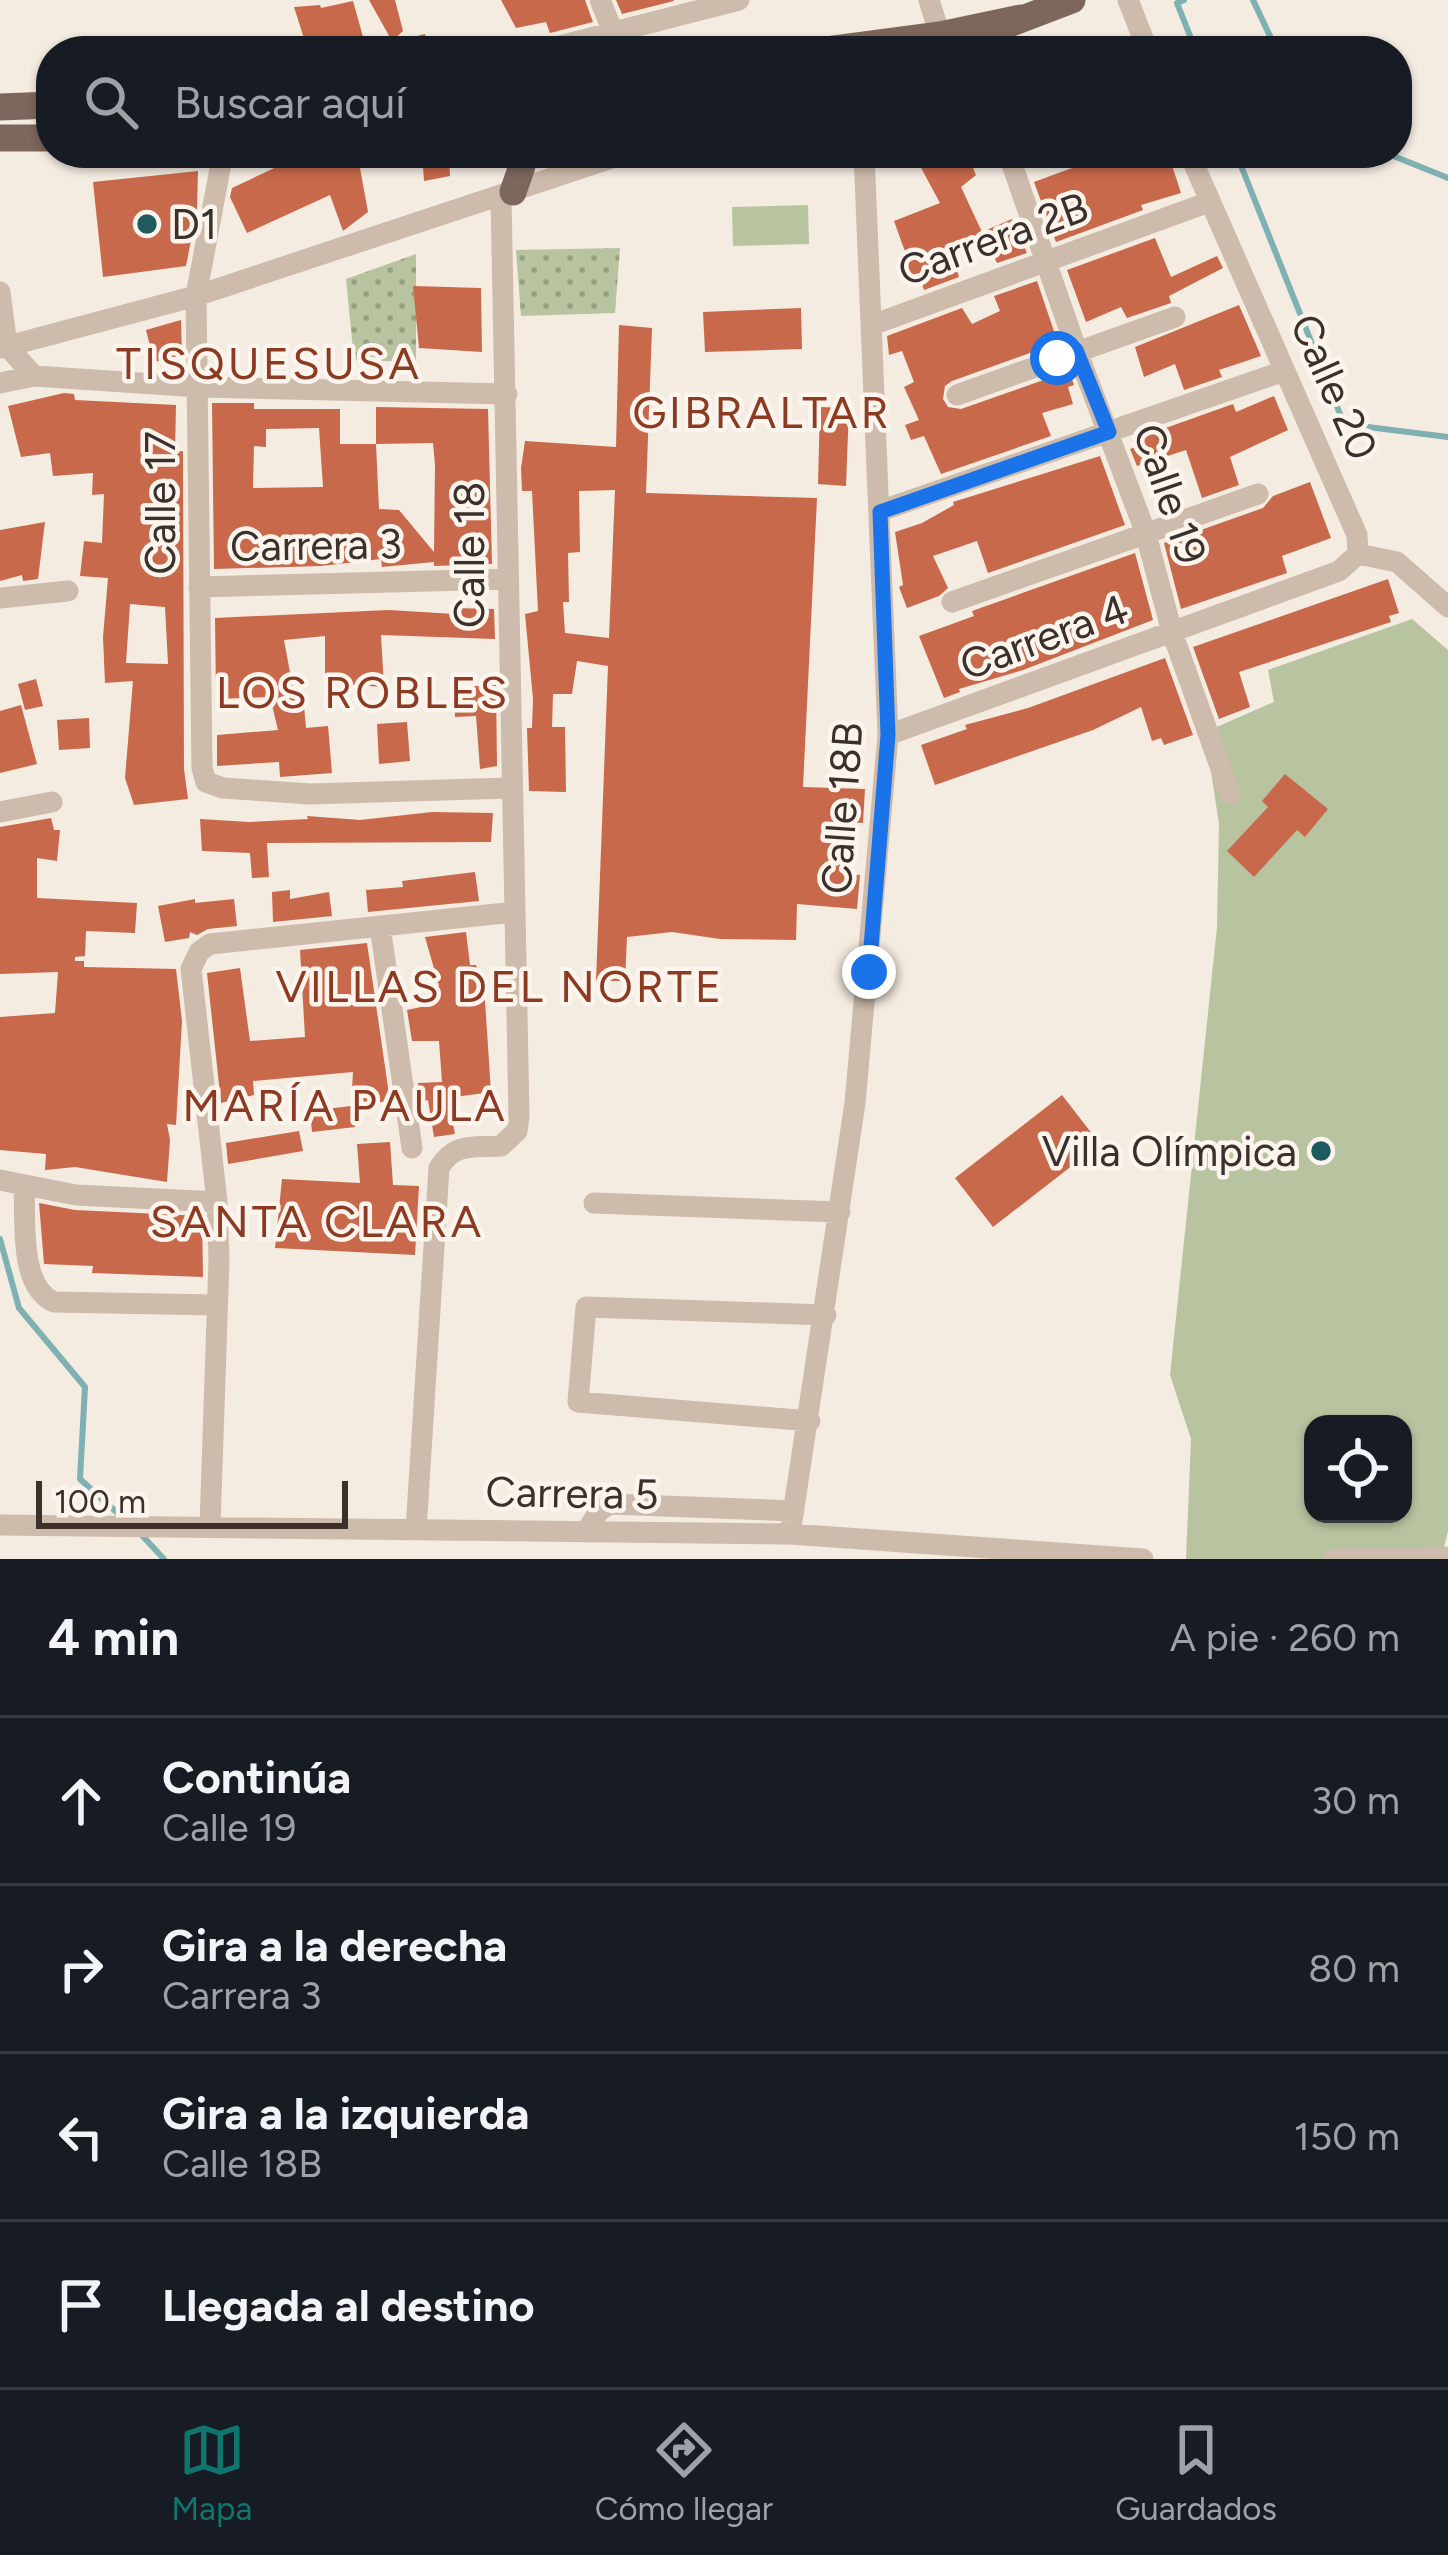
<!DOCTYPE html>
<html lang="es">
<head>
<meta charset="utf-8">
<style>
	:root { --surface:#171b24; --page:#242831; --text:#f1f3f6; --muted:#9ea1a6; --line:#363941; --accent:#0f766e }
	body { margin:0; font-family:Figtree,sans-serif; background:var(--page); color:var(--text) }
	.controls { position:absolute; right:36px; bottom:36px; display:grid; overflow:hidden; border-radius:24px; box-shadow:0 3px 9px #0004 }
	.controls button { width:108px; height:108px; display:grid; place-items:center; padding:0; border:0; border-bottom:3px solid var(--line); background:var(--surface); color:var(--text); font:60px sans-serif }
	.scale { position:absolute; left:36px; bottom:30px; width:312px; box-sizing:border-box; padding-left:12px; border:6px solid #3b302b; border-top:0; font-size:33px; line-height:42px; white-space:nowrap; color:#3b302b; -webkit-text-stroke:9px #fbf5ee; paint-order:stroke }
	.stop { position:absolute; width:36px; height:36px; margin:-27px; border:9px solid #1a73e8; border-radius:50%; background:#fff }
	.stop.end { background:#1a73e8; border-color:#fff; box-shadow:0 3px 12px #0008 }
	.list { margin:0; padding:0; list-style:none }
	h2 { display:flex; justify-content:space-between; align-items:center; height:156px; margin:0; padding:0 48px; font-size:51px }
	h2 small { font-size:39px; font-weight:400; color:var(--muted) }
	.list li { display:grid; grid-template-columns:78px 1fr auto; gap:36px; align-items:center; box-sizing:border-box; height:168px; padding:0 48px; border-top:3px solid var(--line) }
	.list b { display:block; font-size:45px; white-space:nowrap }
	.list p { margin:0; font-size:39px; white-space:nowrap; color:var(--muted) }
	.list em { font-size:39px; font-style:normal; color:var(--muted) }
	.icon { flex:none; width:66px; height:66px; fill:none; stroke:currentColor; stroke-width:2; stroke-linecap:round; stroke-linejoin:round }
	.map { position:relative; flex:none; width:1448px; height:1559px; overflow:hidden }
	.search { position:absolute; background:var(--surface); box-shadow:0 3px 9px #0004; left:36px; right:36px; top:36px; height:132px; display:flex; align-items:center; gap:30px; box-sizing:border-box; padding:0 42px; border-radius:48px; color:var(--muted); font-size:45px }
	.sheet { height:828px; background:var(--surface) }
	nav { display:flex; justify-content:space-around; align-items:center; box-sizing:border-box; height:168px; border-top:3px solid var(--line); background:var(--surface); font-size:33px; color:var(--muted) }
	nav a { display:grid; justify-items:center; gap:6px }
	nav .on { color:var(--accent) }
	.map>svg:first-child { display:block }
</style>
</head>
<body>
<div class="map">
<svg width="1448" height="1559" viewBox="0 0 1448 1559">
	<defs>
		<pattern id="park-dots" width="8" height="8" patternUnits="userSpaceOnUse" patternTransform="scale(3)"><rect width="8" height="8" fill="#b8c4a0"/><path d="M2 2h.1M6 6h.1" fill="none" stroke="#97a083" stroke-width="1.8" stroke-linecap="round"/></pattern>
	</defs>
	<rect width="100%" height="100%" fill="#f4ebe1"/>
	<!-- park -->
	<path fill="url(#park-dots)" d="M620,248L615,313L521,316L516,250Z
		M416,254V362L354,360L346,279Z"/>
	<!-- pitch -->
	<path fill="#b8c4a0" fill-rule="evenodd" d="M808,205L809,244L733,246L732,207Z
		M1412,619L1448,650V1531L1441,1559H1186L1191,1439L1170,1375L1217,927L1219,824L1205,732L1274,702L1268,670ZM1313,1424H1403V1514H1313Z"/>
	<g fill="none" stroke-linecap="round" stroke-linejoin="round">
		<!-- stream -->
		<path stroke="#7fb0b2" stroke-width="6" d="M1184,0L1177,3L1196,51
			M1253,0L1277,51
			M1236,153L1344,424L1448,437
			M1386,153L1448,178
			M0,1239L19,1308L85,1387L80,1479L123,1518
			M138,1531L164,1559"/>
	</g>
	<!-- building -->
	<path fill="#c8694b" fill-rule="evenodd" d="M369,0H395L403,31L392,41Z
		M501,0H585L593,22L550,33L546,22L516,28Z
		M616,0H673L674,1L622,14Z
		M353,1L367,51H308L294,7L320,5L321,8Z
		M425,34L430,51H381V45Z
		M449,153L450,176L424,181L422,154Z
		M913,153H937L944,168L969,158L976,175L961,187L982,232L951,250L959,277L924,290L918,273L902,280L897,263L907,257L894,221L940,203Z
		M1091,153H1168L1181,193L1141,205L1143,210L1056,242L1034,182L1080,165L1078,158Z
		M287,162L288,166L360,168L368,212L343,231L330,195L247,233L230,197L232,188Z
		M198,171L197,210L186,266L103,277L93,182Z
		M1012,219L1027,253L997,263L982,232Z
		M1155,238L1171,277L1217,256L1223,268L1169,296L1171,303L1127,318L1121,307L1086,322L1067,270Z
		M1037,281L1058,343L952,381L945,386L943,399L948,407L961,409L1069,371L1074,385L1068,387L1073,404L1042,413L1051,436L941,474L924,436L911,440L905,425L919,420L904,387L914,382L902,351L889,355L887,336L962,308L972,324L1000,311L994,296Z
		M413,286L481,288L482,352L419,348Z
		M1239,305L1261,356L1219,370L1222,377L1184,390L1175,364L1144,377L1135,347Z
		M801,308L802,349L705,352L703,312Z
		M181,320L182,355L154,362L146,330Z
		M619,325L652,328L646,493L817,498L803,787L865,789L863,823L847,822L844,874L860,875L857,909L797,904L796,940L720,939L672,932L627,937L625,981H596L608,666L577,661L572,694H553L552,727H565L566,792L529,791L527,728H532L533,699L525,614L538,611L532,491H522L521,468L525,441L616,447ZM615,490L609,638L565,633L563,602H569L568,553L580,552L579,491Z
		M64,393L74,394L75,400L176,405L175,452L183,451L184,769L188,799L134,805L125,778L133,681L105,683L103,637L108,578L80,576L84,541L102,543L104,494L92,495L93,473L53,476L50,453L21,457L8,406ZM130,604L165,607L168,664L126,663Z
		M1274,396L1288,430L1230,457L1239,485L1202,498L1186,450L1137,466L1130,449L1135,447L1132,440L1233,404L1236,412Z
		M212,403H254V409H340V444H376V407L488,409L492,564L434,566V562L382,567L381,559L321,566L214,569ZM319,428L323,487L253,488L254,446L266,447V429ZM433,443L435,465L434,552L399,510L379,509L376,444Z
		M820,407L849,408L846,486L818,484Z
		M1100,456L1125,525L988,573L977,541L933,556L948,588L939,596L907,608L899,587L903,585L895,532L922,523L954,505L953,502Z
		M1310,482L1331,538L1282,556L1287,573L1181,609L1164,543L1263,508L1273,496Z
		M45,522L38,579L23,581L22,575L0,581V530Z
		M1135,553L1153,620L1023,670L959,689L960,692L944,698L919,636L974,616L972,611Z
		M1388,579L1399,613L1389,616L1391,622L1239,672L1250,707L1219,719L1193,647Z
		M455,608L494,609L495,639L381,635L384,687L325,683V636L284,640L296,705L304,706L306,728L328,726L332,773L280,777L279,762L217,766V735L278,730L270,697L216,699L215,618L389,610L454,614Z
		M1165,658L1193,735L1164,745L1161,738L1152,741L1141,707L1093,730L935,785L921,745L967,729L965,725L1028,708Z
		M36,679L43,706L25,710L18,684Z
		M496,685L497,766L480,769L476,716L455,717L454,687Z
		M21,705L37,764L0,773V711Z
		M89,718L90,748L59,750L57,720Z
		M407,722L410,761L379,764L377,724Z
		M1285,774L1328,809L1305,837L1297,830L1254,877L1227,851L1268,807L1262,801Z
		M432,812L493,813L491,842L267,843L269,877L252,878L250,853L202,851L200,819L249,822L308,819L307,816L360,820Z
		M51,818L54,830H60L57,861L37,858V898L137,903L135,933L86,931L85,956L75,957V961H84V967L176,969L182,1021L176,1125L167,1124L170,1140L167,1182L75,1167L45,1170L46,1154L0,1150V1017L55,1013L58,972L0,974V827Z
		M475,872L479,901L368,912L366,890L403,887L402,881Z
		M290,890V899L329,892L332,916L273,922L272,892Z
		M195,899V903L234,899L237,926L208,929L197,935L190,932L189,938L165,942L158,906Z
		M466,932L470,965H476L485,1001L491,1092L448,1098L455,1134L434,1137L428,1100L420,1102L418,1083L442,1082L439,1041H412L407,1010L435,1004L432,986H439L425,937Z
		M367,943L390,1101L352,1106L355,1127L312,1132L310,1111L351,1106L353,1072L253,1081L254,1095L221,1103L207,973L240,968L250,1041L305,1037L300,950Z
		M1062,1095L1100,1144L993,1227L955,1178Z
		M299,1131L303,1151L228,1164L226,1143Z
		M390,1142L393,1185L419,1186L415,1255L275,1248L282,1179L360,1183L357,1144Z
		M39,1203L75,1210L202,1216L203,1277L92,1273L93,1266L44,1264Z"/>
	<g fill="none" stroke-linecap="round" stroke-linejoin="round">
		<!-- minor -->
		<path stroke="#cdbbac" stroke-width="21" d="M600,0L613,32
			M929,0L940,35
			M1128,0L1148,51
			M970,43L973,51
			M540,51L739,0
			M223,153L196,296L202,768L206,782L223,788L310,794L510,788
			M1008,153L1077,351L1145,531L1172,632L1230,794
			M1189,153L1357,535L1358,554
			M0,292L7,346L34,376
			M872,325L1209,202
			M0,348L196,296L627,153
			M0,383L34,376L199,387L507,394
			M957,395L1175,317
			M880,511L1284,371
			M1358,554L1397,562L1448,607
			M199,587L508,579
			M0,598L68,591
			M952,602L1258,494
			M888,735L1339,571L1358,554
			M0,812L52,802
			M380,926L412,1148
			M0,1180L76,1195L217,1202
			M24,1185C26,1218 18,1286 54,1302L216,1305
			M594,1203L840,1212
			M810,1421L578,1402L586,1307L826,1315
			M0,1525L790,1534L1143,1559
			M210,1526L219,1260L217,1202L191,969L199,952L210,944L515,912
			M416,1530L439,1168C454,1142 473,1148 501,1146L517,1131L519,1117L501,197
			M586,1532L599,1511L610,1504L794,1511
			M790,1534L855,1103L888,735L864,153
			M1334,1559L1448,1557"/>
		<!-- major -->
		<path stroke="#7d675c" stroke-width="27" d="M1009,24L1072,0
			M819,51L940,35L1021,18
			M0,107L51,105
			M0,138H51
			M513,192L522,166L520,153"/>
	</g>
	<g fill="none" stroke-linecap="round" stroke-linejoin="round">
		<!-- route -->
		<path stroke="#1a73e8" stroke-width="15" d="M869,972L888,735L880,512L1109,432L1076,350L1057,358"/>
	</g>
	<!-- markers -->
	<g fill="#1f5a5e" stroke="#fbf5ee" stroke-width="4.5">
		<circle cx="147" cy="224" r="12"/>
		<circle cx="1321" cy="1151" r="12"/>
	</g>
	<g text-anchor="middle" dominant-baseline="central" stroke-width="9" stroke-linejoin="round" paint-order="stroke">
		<!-- poi labels -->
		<g font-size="42" fill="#3b302b" stroke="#fbf5ee" text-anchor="start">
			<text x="171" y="224">D1</text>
			<text x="1297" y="1151" text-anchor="end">Villa Olímpica</text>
		</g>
		<!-- street labels -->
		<g font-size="42" fill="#3b302b" stroke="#fbf5ee">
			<text transform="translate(993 239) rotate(-20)">Carrera 2B</text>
			<text transform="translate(1334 387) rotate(66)">Calle 20</text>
			<text transform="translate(1170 494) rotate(71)">Calle 19</text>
			<text transform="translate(160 503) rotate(-90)">Calle 17</text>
			<text transform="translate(316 545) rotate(-1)">Carrera 3</text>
			<text transform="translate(469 555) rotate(-90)">Calle 18</text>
			<text transform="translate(1044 637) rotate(-20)">Carrera 4</text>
			<text transform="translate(842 808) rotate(-86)">Calle 18B</text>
			<text transform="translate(572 1493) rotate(1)">Carrera 5</text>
		</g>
		<!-- neighbourhood labels -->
		<g font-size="45" letter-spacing="3" fill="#8c3b22" stroke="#fbf5ee">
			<text x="269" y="363">TISQUESUSA</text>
			<text x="762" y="412">GIBRALTAR</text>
			<text x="363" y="692">LOS ROBLES</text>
			<text x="500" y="986">VILLAS DEL NORTE</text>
			<text x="345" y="1105">MARÍA PAULA</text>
			<text x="317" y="1221">SANTA CLARA</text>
		</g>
	</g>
</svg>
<div class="controls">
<button><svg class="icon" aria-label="locate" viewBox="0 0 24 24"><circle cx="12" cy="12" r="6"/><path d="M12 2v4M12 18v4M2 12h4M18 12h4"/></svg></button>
</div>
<div class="scale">100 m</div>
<div class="stop" style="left:1057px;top:358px"></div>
<div class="stop end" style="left:869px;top:972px"></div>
<div class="search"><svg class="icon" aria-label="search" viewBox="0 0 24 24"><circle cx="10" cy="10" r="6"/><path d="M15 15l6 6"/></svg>Buscar aquí</div>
</div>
<section class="sheet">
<h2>4 min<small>A pie · 260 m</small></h2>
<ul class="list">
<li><svg class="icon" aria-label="ahead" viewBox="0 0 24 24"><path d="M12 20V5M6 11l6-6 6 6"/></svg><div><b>Continúa</b><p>Calle 19</p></div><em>30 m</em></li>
<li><svg class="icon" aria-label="right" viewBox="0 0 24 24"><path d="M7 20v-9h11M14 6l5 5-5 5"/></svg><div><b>Gira a la derecha</b><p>Carrera 3</p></div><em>80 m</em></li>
<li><svg class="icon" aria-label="left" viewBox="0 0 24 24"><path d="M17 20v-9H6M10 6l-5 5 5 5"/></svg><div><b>Gira a la izquierda</b><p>Calle 18B</p></div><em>150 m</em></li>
<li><svg class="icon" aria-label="arrive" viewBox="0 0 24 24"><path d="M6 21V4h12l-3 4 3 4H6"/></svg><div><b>Llegada al destino</b></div></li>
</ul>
</section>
<nav>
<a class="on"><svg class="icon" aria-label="map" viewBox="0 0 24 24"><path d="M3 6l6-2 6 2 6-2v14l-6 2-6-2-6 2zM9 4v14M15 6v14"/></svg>Mapa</a>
<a><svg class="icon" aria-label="directions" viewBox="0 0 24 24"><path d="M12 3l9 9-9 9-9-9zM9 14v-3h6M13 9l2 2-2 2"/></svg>Cómo llegar</a>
<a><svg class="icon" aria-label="saved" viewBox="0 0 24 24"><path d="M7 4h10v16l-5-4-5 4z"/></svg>Guardados</a>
</nav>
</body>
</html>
